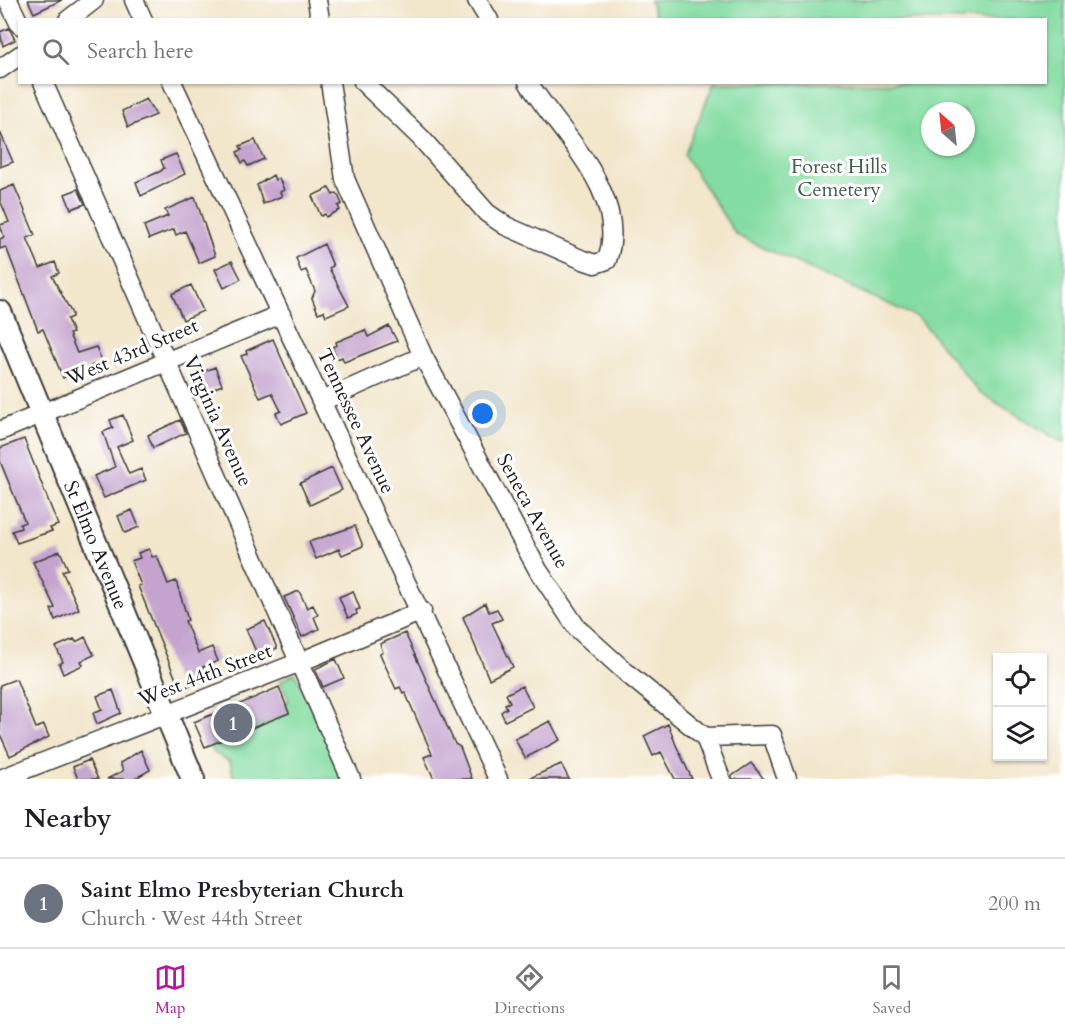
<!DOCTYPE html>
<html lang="en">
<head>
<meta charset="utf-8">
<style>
	:root { --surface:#fff; --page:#f6f6f6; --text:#202124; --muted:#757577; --line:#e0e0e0; --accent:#b5179e }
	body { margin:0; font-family:Cardo,serif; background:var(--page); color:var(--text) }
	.controls { position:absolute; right:18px; bottom:18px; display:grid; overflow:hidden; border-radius:0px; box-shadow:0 2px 4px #0004 }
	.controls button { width:54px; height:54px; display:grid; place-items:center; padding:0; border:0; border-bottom:2px solid var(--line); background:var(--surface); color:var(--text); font:30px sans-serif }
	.compass { position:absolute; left:921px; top:102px; width:54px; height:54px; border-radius:50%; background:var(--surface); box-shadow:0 2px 4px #0004; rotate:333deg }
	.you { position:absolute; left:483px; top:414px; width:21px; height:21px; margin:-15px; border:4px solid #fff; border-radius:50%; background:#1a73e8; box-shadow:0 0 0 9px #1a73e833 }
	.badge { display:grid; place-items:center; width:39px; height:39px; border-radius:50%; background:var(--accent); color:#fff; font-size:20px; font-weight:700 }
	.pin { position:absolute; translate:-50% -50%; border:3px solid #fff; box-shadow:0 2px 6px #0006 }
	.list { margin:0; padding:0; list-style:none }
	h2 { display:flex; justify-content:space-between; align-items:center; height:78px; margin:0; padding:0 24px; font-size:26px }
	h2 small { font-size:20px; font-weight:400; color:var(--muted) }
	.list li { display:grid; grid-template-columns:39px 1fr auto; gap:18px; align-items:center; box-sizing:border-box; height:90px; padding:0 24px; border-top:2px solid var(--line) }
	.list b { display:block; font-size:22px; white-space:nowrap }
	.list p { margin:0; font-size:20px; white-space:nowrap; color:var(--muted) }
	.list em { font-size:20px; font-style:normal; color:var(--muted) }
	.icon { flex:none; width:33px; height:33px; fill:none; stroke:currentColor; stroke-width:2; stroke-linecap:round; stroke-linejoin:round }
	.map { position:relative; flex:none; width:1065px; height:779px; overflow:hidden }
	.search { position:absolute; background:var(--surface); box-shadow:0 2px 4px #0004; left:18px; right:18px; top:18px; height:66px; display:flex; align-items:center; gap:15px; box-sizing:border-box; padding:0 21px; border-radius:0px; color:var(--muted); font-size:22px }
	.sheet { height:168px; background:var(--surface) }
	nav { display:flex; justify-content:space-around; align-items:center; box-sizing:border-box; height:84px; border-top:2px solid var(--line); background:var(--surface); font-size:16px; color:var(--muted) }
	nav a { display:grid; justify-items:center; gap:3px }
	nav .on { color:var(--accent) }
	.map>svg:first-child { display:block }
</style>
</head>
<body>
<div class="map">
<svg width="1065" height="779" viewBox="0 0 1065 779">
	<rect width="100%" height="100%" fill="#fff"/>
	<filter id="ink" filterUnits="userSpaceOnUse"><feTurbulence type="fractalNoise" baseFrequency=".0167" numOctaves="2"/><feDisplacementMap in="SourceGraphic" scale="12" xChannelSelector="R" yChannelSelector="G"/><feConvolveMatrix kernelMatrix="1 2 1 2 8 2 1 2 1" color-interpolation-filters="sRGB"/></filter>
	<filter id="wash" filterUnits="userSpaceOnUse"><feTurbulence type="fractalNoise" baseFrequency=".008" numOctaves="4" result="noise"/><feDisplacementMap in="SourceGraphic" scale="24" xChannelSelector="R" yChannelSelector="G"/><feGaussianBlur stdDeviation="1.35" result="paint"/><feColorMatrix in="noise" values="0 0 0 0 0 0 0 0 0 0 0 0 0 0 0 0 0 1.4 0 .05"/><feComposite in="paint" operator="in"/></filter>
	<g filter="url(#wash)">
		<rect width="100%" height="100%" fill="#f2e6cb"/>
		<!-- green -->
		<path fill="#83dca1" stroke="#507c5e" stroke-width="1.5" fill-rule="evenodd" d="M650,0H1065V444L979,392L919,318L736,235L684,155L714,83L1046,82V20L656,19ZM930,111H966V147H930Z
			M295,673L346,779H234L230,762L213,752L211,745L289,713L285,703L289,701L280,681Z"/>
		<g id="blocks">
			<!-- building -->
			<path fill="#c4a4cf" d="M28,0H62L34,13Z
				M9,28L15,40L3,46L0,32Z
				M146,99L156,115L128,127L122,111Z
				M0,132L13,162L0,167Z
				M255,140L264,159L248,166L245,161L242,163L237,152L242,150L240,146Z
				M176,154L185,174L141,196L136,182L161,171L164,168L161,160Z
				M273,175L275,180L279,178L284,190L280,192L282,196L263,204L257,185Z
				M14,185L35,235L27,238L40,268L55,262L59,273L52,276L72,314V317L67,319L73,333L69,334L77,353L96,347L102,361L63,378L43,329L38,331L6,247L0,249V239L4,237L0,225L9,222L0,200V191Z
				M329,188L333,195L337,193L342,204L338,206L340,210L326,217L325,214L321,216L312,196Z
				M78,189L85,204L71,209L65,194Z
				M195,197L215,256L199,263L185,231L176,235L174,229L149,239L144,226L168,216L165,210Z
				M324,244L333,266L329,268L349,306L326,316L324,311L318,313L312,298L315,291L306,270L301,272L296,258Z
				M232,261L241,279L224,288L215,269Z
				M191,285L203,311L183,320L172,294Z
				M389,326L397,341L344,362L342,357L337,359L332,347L337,345L336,342L365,330L368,337Z
				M273,339L306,413L281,424L276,413L281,411L272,393L260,398L241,356L247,354L246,351Z
				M215,367L222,385L201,394L193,376Z
				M123,415L133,440L117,447L129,474L141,469L146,480L104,498L94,476L115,467L103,432L113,428L110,420Z
				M180,420L186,433L153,448L148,435Z
				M24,439L58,525L50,528L52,531L17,543L12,531L21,528L20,524L25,522L0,461V448Z
				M332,468L342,490L310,505L300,483Z
				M132,510L139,527L125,533L118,516Z
				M355,526L363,546L342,555L339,549L316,559L309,542Z
				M149,549L152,557L157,556L168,584L176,581L188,620L185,621L198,653L212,647L218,661L203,667L208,678L180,689L138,586L141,585L131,561L140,558L138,553Z
				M60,551L68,569L62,571L79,609L55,620L51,609L55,608L33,562Z
				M299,591L307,608L313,605L318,615L314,617L319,629L302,637L284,597Z
				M353,591L360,609L356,610L357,614L348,618L339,597Z
				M485,603L489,612L497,609L502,619L492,623L513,667L489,679L463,617Z
				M265,621L277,648L258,656L246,629Z
				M405,633L455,744L460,747L472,779H434L424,757L432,754L405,692L403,693L400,687L396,689L380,654L383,652L380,644Z
				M85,637L94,655L81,661L83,665L63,674L59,664L63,662L56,647L74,639L76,642Z
				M336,659L344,678L323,687L315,669Z
				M16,679L36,728L44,725L49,737L10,756L0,734V685Z
				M522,686L533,707L505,721L501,712L507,708L505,704L510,702L506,694Z
				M279,687L289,713L205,747L194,722L218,712L225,706L231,708Z
				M113,690L121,713L97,724L93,713L102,709L97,696Z
				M550,721L560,740L525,758L515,739Z
				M668,724L676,745L692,779H675L661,752L653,756L644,736Z
				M141,750L150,770L134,779H107L123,771L120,763Z
				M89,760L98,779H78L73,767Z
				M751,763L764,779H732V776Z
				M561,764L569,779H528Z"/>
		</g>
	</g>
	<g filter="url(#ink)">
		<use href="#blocks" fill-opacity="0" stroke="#3c3a36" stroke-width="1.5"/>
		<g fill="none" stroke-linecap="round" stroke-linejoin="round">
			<defs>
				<path id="minor" d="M8,0L20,25
					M134,0L143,20
					M317,0L320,20
					M477,0L489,20
					M68,20L94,0
					M0,69L20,55
					M43,82L351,779
					M172,82L498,779
					M330,82L345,179L423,356L538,570L577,628L629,675L705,737L721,779
					M363,82L421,138L487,213L506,226L583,260L595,264L607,260C630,194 560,134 528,82
					M322,401L423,356
					M0,431L281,314
					M705,737L772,735L787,779
					M3,778L300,662L422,611"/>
				<g id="major">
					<path id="s1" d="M0,312L193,779"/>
				</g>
			</defs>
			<!-- minor casing -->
			<use href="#minor" stroke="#3c3a36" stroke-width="21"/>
			<!-- major casing -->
			<use href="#major" stroke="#3c3a36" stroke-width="26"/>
			<!-- minor -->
			<use href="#minor" stroke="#fff" stroke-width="18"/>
			<!-- major -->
			<use href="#major" stroke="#fff" stroke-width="22"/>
		</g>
	</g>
	<g text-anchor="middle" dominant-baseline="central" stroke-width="6" stroke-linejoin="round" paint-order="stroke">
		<!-- park labels -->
		<g font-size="20" fill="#405f4b" stroke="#fff">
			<text x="839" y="166">Forest Hills<tspan x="839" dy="23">Cemetery</tspan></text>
		</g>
		<!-- street labels -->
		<g font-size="20" fill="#1c1c1c" stroke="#fff">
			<text transform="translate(132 352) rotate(-23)">West 43rd Street</text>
			<text transform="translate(218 421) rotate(66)">Virginia Avenue</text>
			<text transform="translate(356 421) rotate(65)">Tennessee Avenue</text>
			<text transform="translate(533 511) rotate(61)">Seneca Avenue</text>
			<text stroke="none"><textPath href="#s1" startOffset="252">St Elmo Avenue</textPath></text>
			<text transform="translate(205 675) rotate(-21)">West 44th Street</text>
		</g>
	</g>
</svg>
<div class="controls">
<button><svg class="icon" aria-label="locate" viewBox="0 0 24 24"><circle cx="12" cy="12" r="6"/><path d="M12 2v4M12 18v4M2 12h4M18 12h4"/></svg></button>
<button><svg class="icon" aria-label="layers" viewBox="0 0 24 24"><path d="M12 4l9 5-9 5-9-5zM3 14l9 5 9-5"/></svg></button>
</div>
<svg class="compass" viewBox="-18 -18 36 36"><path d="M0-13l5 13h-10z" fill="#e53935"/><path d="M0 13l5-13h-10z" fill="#757577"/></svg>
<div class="you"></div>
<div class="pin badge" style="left:233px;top:723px;background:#6b7280">1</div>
<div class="search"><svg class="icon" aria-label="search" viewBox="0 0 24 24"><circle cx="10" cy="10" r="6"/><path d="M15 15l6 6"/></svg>Search here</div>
</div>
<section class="sheet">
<h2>Nearby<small></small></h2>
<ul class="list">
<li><span class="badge" style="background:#6b7280">1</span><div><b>Saint Elmo Presbyterian Church</b><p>Church · West 44th Street</p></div><em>200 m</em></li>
</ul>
</section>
<nav>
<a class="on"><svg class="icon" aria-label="map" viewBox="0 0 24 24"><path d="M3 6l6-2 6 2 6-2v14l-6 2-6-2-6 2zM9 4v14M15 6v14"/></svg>Map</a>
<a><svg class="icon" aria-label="directions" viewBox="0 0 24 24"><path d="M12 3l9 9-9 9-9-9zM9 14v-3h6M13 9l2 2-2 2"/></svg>Directions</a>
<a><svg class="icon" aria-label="saved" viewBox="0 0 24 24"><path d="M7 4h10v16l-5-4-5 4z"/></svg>Saved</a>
</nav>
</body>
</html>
